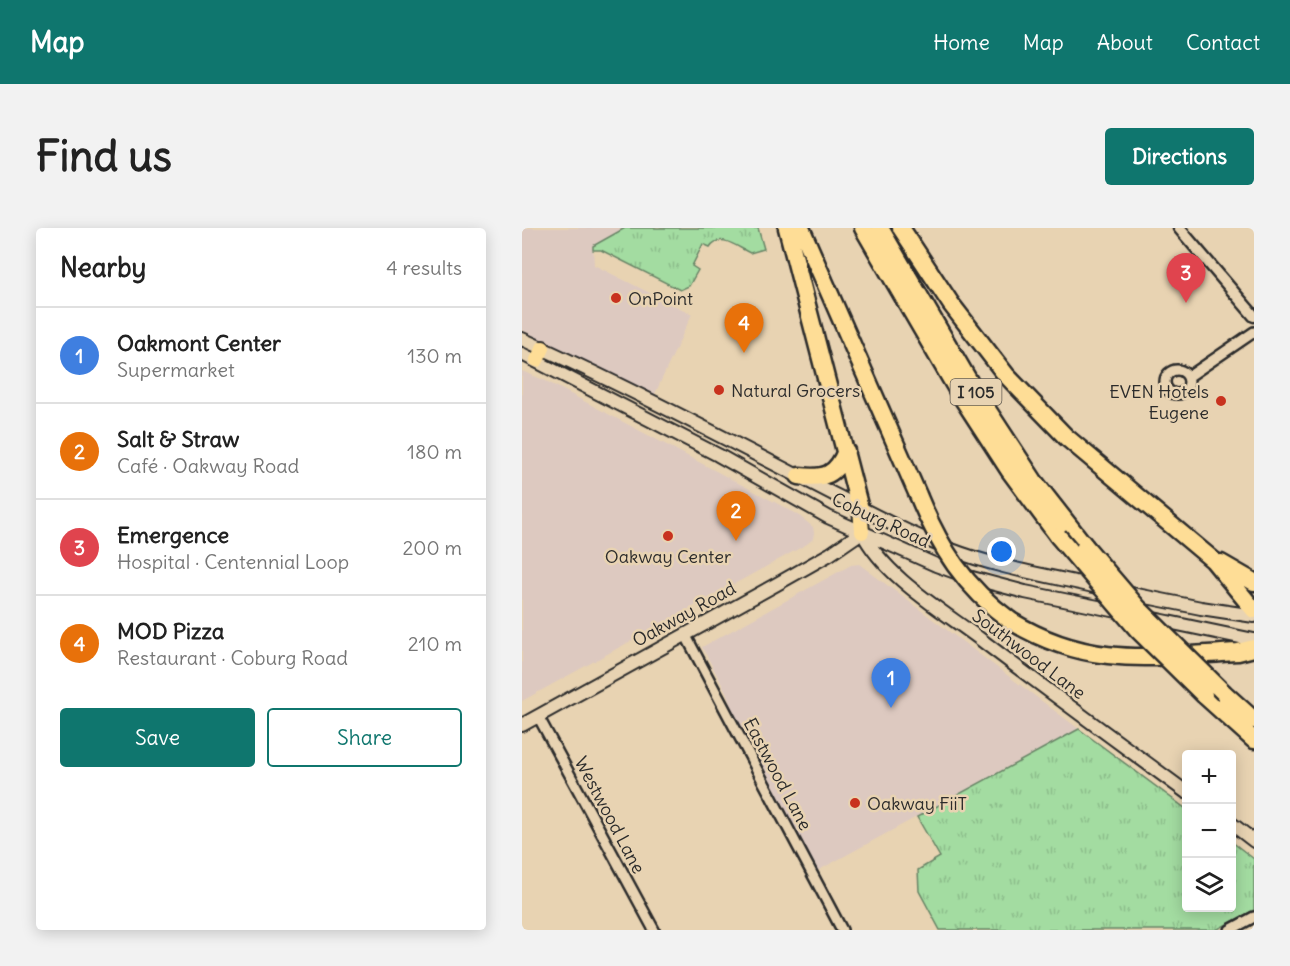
<!DOCTYPE html>
<html lang="en">
<head>
<meta charset="utf-8">
<style>
	:root { --surface:#fff; --page:#f2f2f2; --text:#222; --muted:#767676; --line:#e0e0e0; --accent:#0f766e }
	body { margin:0; font-family:Delius,sans-serif; background:var(--page); color:var(--text) }
	.controls { position:absolute; right:18px; bottom:18px; display:grid; overflow:hidden; border-radius:6px; box-shadow:0 3px 15px #0003 }
	.controls button { width:54px; height:54px; display:grid; place-items:center; padding:0; border:0; border-bottom:2px solid var(--line); background:var(--surface); color:var(--text); font:30px sans-serif }
	.you { position:absolute; left:480px; top:324px; width:21px; height:21px; margin:-15px; border:4px solid #fff; border-radius:50%; background:#1a73e8; box-shadow:0 0 0 9px #1a73e833 }
	.badge { display:grid; place-items:center; width:39px; height:39px; border-radius:50%; background:var(--accent); color:#fff; font-size:20px; font-weight:700 }
	.pin { position:absolute; translate:-50% -50px; filter:drop-shadow(0 2px 3px #0008) }
	.pin::after { content:''; position:absolute; top:32px; width:21px; height:18px; background:inherit; clip-path:polygon(0 0,100% 0,50% 100%) }
	.list { margin:0; padding:0; list-style:none }
	h2 { display:flex; justify-content:space-between; align-items:center; height:78px; margin:0; padding:0 24px; font-size:26px }
	h2 small { font-size:20px; font-weight:400; color:var(--muted) }
	.list li { display:grid; grid-template-columns:39px 1fr auto; gap:18px; align-items:center; box-sizing:border-box; height:96px; padding:0 24px; border-top:2px solid var(--line) }
	.list b { display:block; font-size:22px; white-space:nowrap }
	.list p { margin:0; font-size:20px; white-space:nowrap; color:var(--muted) }
	.list em { font-size:20px; font-style:normal; color:var(--muted) }
	.actions { display:flex; gap:12px; padding:18px 24px }
	.actions a { flex:1; padding:14px 0; border:2px solid var(--accent); border-radius:6px; text-align:center; font-size:21px; color:var(--accent) }
	.actions .main { background:var(--accent); color:#fff }
	.icon { flex:none; width:33px; height:33px; fill:none; stroke:currentColor; stroke-width:2; stroke-linecap:round; stroke-linejoin:round }
	.map { position:relative; flex:none; width:732px; height:702px; overflow:hidden; border-radius:6px }
	header { display:flex; align-items:center; gap:36px; box-sizing:border-box; height:84px; padding:0 30px; background:var(--accent); color:#fff }
	header strong { font-size:28px }
	nav { display:flex; gap:33px; margin-inline-start:auto; font-size:21px }
	.intro { display:flex; align-items:center; justify-content:space-between; box-sizing:border-box; height:144px; padding:0 36px }
	h1 { margin:0; font-size:42px }
	.button { padding:15px 27px; border-radius:6px; background:var(--accent); color:#fff; font-size:21px; font-weight:700 }
	main { display:flex; gap:36px; padding:0 36px }
	aside { flex:1; background:var(--surface); border-radius:6px; box-shadow:0 3px 15px #0003 }
	.map>svg:first-child { display:block }
</style>
</head>
<body>
<header>
<strong>Map</strong>
<nav><a>Home</a><a>Map</a><a>About</a><a>Contact</a></nav>
</header>
<div class="intro"><h1>Find us</h1><a class="button">Directions</a></div>
<main>
<aside>
<h2>Nearby<small>4 results</small></h2>
<ul class="list">
<li><span class="badge" style="background:#3f7fe0">1</span><div><b>Oakmont Center</b><p>Supermarket</p></div><em>130 m</em></li>
<li><span class="badge" style="background:#e8710a">2</span><div><b>Salt &amp; Straw</b><p>Café · Oakway Road</p></div><em>180 m</em></li>
<li><span class="badge" style="background:#e0444e">3</span><div><b>Emergence</b><p>Hospital · Centennial Loop</p></div><em>200 m</em></li>
<li><span class="badge" style="background:#e8710a">4</span><div><b>MOD Pizza</b><p>Restaurant · Coburg Road</p></div><em>210 m</em></li>
</ul>
<div class="actions"><a class="main">Save</a><a>Share</a></div>
</aside>
<div class="map">
<svg width="732" height="702" viewBox="0 0 732 702">
	<defs>
		<pattern id="grass-tufts" width="24" height="20" patternUnits="userSpaceOnUse" patternTransform="scale(1.5)"><rect width="24" height="20" fill="#a3dca1"/><path d="M3 7l-1-3M5 7V3M7 7l1-3M15 17l-1-3M17 17v-4M19 17l1-3" fill="none" stroke="#8cbd8b"/></pattern>
	</defs>
	<rect width="100%" height="100%" fill="#e8d3b2"/>
	<filter id="ink" filterUnits="userSpaceOnUse"><feTurbulence type="fractalNoise" baseFrequency=".0167" numOctaves="2"/><feDisplacementMap in="SourceGraphic" scale="12" xChannelSelector="R" yChannelSelector="G"/><feConvolveMatrix kernelMatrix="1 2 1 2 8 2 1 2 1" color-interpolation-filters="sRGB"/></filter>
	<g filter="url(#ink)">
		<!-- built -->
		<path fill="#ddc9c0" d="M0,0H103L71,18L72,37L170,86L132,168L0,102Z
			M0,143L24,153L275,286L291,299L292,305L291,311L285,316L0,473Z
			M337,336L557,501L295,643L215,496L204,464L180,419L329,337Z"/>
		<!-- grass -->
		<path fill="url(#grass-tufts)" stroke="#678466" stroke-width="1.5" d="M103,0H236L242,21L228,25C215,19 198,4 188,19L181,16L170,38L176,42L167,58L158,62L79,22H71V18Z
			M557,501L664,581V680H710V614L732,631V682L694,702H418L397,663L396,642L418,629L395,589Z"/>
		<g fill="none" stroke-linecap="round" stroke-linejoin="round">
			<defs>
				<path id="minor" d="M643 154a12 12 0 1 1 24 0a12 12 0 1 1-24 0Z
					M666,149L732,104
					M163,406L320,702
					M16,488L132,702
					M708,702L732,689"/>
				<path id="tertiary" d="M657,0L732,88"/>
				<path id="secondary" d="M0,111C93,153 185,201 276,248C326,273 375,301 427,321C476,340 529,348 580,360
					M0,126L196,227L306,289L414,337L450,350L503,364L605,385
					M340,304C363,349 418,381 458,411C526,463 595,513 664,564
					M600,364L679,380L732,388
					M627,390L732,412
					M0,497L255,356L308,326L340,304
					M710,596L732,613"/>
				<path id="primary" d="M15,132L21,120
					M338,281L340,304"/>
				<path id="motorway" d="M265,0L338,281
					M279,0L396,267
					M341,0L437,165L487,242L536,308
					M358,0L451,160L512,253L563,318
					M379,0L429,76L484,147L544,209L691,332L732,382
					M277,248C302,251 314,248 324,223
					M699,335L732,354
					M489,393C568,441 630,429 716,424L732,420
					M702,465L732,492
					M682,467L732,512"/>
			</defs>
			<!-- minor casing -->
			<use href="#minor" stroke="#2b2b2b" stroke-width="14"/>
			<!-- tertiary casing -->
			<use href="#tertiary" stroke="#2b2b2b" stroke-width="15"/>
			<!-- secondary casing -->
			<use href="#secondary" stroke="#2b2b2b" stroke-width="16"/>
			<!-- primary casing -->
			<use href="#primary" stroke="#2b2b2b" stroke-width="18"/>
			<!-- motorway casing -->
			<use href="#motorway" stroke="#2b2b2b" stroke-width="21"/>
			<!-- minor -->
			<use href="#minor" stroke="#e8d3b2" stroke-width="9"/>
			<!-- tertiary -->
			<use href="#tertiary" stroke="#e8d3b2" stroke-width="10"/>
			<!-- secondary -->
			<use href="#secondary" stroke="#e8d3b2" stroke-width="12"/>
			<!-- primary -->
			<use href="#primary" stroke="#fedd96" stroke-width="14"/>
			<!-- motorway -->
			<use href="#motorway" stroke="#fedd96" stroke-width="16"/>
			<defs>
				<path id="motorway-bridge" d="M396,267C418,320 442,359 489,393
					M536,308L616,402L682,467
					M563,318L616,380L702,465"/>
			</defs>
			<!-- motorway-bridge casing -->
			<use href="#motorway-bridge" stroke="#2b2b2b" stroke-width="21" stroke-linecap="butt"/>
			<!-- motorway-bridge -->
			<use href="#motorway-bridge" stroke="#fedd96" stroke-width="16"/>
		</g>
	</g>
	<!-- markers -->
	<g fill="#c8321e" stroke="#e8d3b2" stroke-width="2">
		<circle cx="94" cy="70" r="6"/>
		<circle cx="197" cy="162" r="6"/>
		<circle cx="699" cy="173" r="6"/>
		<circle cx="146" cy="308" r="6"/>
		<circle cx="333" cy="575" r="6"/>
	</g>
	<g text-anchor="middle" dominant-baseline="central" stroke-width="5" stroke-linejoin="round" paint-order="stroke">
		<!-- shield labels -->
		<rect fill="#e8d3b2" stroke="#645d54" stroke-width="1.5" x="428.5" y="151" width="51" height="26" rx="4.5"/>
		<g font-size="16" font-weight="bold" fill="#2b2b2b">
			<text x="454" y="164">I 105</text>
		</g>
		<!-- poi labels -->
		<g font-size="18" fill="#2b2b2b" stroke="#e8d3b2" text-anchor="start">
			<text x="106" y="70">OnPoint</text>
			<text x="209" y="162">Natural Grocers</text>
			<text x="687" y="163" text-anchor="end">EVEN Hotels<tspan x="687" dy="21">Eugene</tspan></text>
			<text x="146" y="328" text-anchor="middle">Oakway Center</text>
			<text x="345" y="575">Oakway FiiT</text>
		</g>
		<!-- street labels -->
		<g font-size="18" fill="#2b2b2b" stroke="#e8d3b2">
			<text transform="translate(359 292) rotate(25)">Coburg Road</text>
			<text transform="translate(162 386) rotate(-29)">Oakway Road</text>
			<text transform="translate(507 426) rotate(37)">Southwood Lane</text>
			<text transform="translate(256 546) rotate(62)">Eastwood Lane</text>
			<text transform="translate(88 587) rotate(62)">Westwood Lane</text>
		</g>
	</g>
</svg>
<div class="controls">
<button>+</button>
<button>−</button>
<button><svg class="icon" aria-label="layers" viewBox="0 0 24 24"><path d="M12 4l9 5-9 5-9-5zM3 14l9 5 9-5"/></svg></button>
</div>
<div class="you"></div>
<div class="pin badge" style="left:369px;top:480px;background:#3f7fe0">1</div>
<div class="pin badge" style="left:214px;top:313px;background:#e8710a">2</div>
<div class="pin badge" style="left:664px;top:75px;background:#e0444e">3</div>
<div class="pin badge" style="left:222px;top:125px;background:#e8710a">4</div>
</div>
</main>
</body>
</html>
